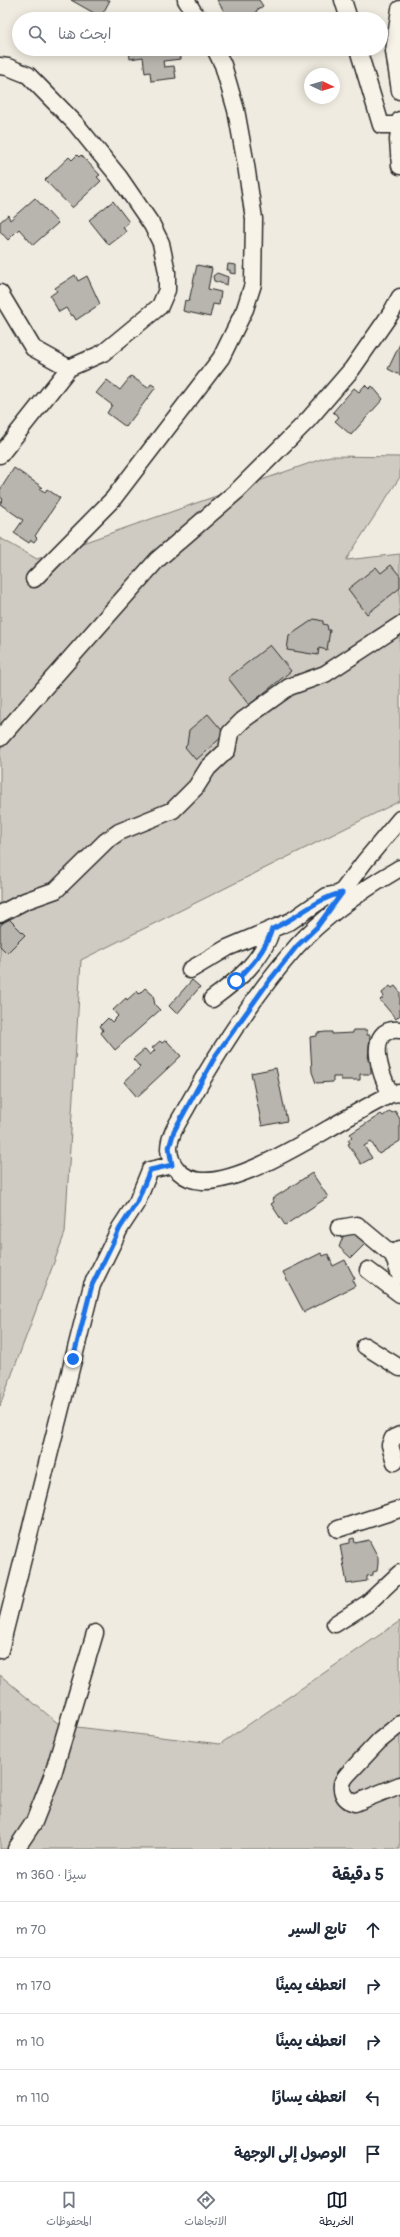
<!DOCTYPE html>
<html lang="ar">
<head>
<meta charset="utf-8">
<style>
	:root { --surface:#fff; --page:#f6f6f7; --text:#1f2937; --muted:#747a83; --line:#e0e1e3; --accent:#111827 }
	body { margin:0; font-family:Pangolin,"Playpen Sans Arabic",sans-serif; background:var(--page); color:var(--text); direction:rtl }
	.compass { position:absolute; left:304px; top:68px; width:36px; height:36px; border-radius:50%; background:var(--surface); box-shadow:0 2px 10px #0003; rotate:94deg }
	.stop { position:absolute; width:12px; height:12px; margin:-9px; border:3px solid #1a73e8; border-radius:50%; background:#fff }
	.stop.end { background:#1a73e8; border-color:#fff; box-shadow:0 1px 4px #0008 }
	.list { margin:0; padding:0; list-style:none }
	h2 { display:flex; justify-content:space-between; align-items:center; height:52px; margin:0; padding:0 16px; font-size:17px }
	h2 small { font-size:13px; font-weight:400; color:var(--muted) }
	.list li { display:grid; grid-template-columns:26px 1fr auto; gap:12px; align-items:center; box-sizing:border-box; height:56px; padding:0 16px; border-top:1px solid var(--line) }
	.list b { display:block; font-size:15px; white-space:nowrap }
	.list em { font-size:13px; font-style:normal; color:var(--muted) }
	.icon { flex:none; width:22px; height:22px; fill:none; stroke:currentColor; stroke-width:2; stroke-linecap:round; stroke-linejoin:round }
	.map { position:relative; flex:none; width:400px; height:1849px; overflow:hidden; direction:ltr }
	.search { position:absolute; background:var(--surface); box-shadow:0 2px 10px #0003; left:12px; right:12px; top:12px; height:44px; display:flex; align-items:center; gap:10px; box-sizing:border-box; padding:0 14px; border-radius:22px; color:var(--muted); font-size:15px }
	.sheet { height:332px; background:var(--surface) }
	nav { display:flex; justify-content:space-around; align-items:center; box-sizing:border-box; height:56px; border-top:1px solid var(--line); background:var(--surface); font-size:11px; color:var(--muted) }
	nav a { display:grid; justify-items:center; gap:2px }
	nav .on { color:var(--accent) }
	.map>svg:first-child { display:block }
</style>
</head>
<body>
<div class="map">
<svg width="400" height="1849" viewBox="0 0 400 1849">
	<rect width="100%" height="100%" fill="#efebe0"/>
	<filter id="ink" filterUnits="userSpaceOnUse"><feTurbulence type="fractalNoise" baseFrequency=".025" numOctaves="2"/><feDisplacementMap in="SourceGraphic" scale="8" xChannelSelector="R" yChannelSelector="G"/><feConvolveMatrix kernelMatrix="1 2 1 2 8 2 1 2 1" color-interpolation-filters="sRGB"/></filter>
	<g filter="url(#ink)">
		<!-- green -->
		<path fill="#cfcbc2" stroke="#7d7b76" d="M330,456L400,457V477L346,560L400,554V801L81,960L65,1233L0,1406V538L37,559Z
			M400,1621V1849H0V1675L60,1725L220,1744Z"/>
		<!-- building -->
		<path fill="#b8b5ae" stroke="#2b2b2b" d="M71,0H110L101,17Z
			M217,0H259L263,6L256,11L258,15L250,19H245L243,16L239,19H229Z
			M129,49H180L181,59L163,61L164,67L174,66L176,78L151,81L150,72L145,73L143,57L130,59Z
			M77,155L79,157L81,155L100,175L97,177L101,181L72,208L45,180L69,157L72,160Z
			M35,198L58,223L33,245L19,229L8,240L0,231V222L8,215L10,220Z
			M113,201L129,222L123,227L126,232L109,245L89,220Z
			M228,264L236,265V274L230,273V270H227Z
			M197,265L212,268L208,289L221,292L219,305L213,304L210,317L183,311L185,300L189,301Z
			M217,273L228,277L227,285L214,281L213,276Z
			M75,275L78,281L87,276L100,304L76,320L73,315L71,316L66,308L59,312L50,296L57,291L55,288Z
			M400,344V375L388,369Z
			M131,376L148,388L151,384L156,387L126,427L107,413L112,405L96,393L107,380L120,390Z
			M365,385L369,389L372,386L383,399L351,435L335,421L339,417L333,412L354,388L359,392Z
			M14,468L42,487L40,489L45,492L47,489L60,498L35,536L37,538L34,542L31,540L29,543L14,533L23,520L0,504L3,499L0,497V490Z
			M391,565L400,576V588L367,614L348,589L376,567L381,573Z
			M314,619L323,621V624L327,625L328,630H330L327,650L319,648L318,655L287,650L289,636Z
			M270,645L291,671L249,705L228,678Z
			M208,714L225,734L196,760L185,747L187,745L189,730Z
			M8,918L25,935L7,953L0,946V926Z
			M192,980L200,987L177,1014L169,1006Z
			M390,986L392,988L395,986L400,992V1015L396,1019L380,1000L384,997L382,993Z
			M145,988L153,995L155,1005L160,1010L115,1050L101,1033L103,1030L100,1026L108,1018L112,1022L118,1016L113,1010L126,998L127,1000L137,991L139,994Z
			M353,1030H367V1035H370L368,1061H371V1074H360V1080H341V1077H333V1082L316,1083L312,1072L310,1037L317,1036V1033L326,1032H332V1034L353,1033Z
			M166,1040L181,1056L137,1097L124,1082L140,1067L133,1059L145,1049L150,1055L155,1050L152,1048L160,1041L162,1043Z
			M276,1068L287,1121L262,1126L251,1073Z
			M390,1111L392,1113L395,1111L400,1119V1141L379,1154L371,1142L364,1146L372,1158L361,1164L348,1144L350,1143L348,1140L352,1137L350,1134L381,1114L383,1116Z
			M312,1173L328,1197L285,1225L271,1204L274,1202L272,1199Z
			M346,1229L369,1240L351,1258L339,1247Z
			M321,1253L323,1256L328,1254L333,1266L345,1260L355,1279L352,1280L355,1286L304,1312L283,1272Z
			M354,1538L355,1543L369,1540L378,1557V1564L377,1571L373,1572V1575L367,1576V1581L347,1584L340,1545L350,1543V1539Z"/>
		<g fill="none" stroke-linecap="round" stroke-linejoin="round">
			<defs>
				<path id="minor" d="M186,0L198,19
					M343,0L349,19
					M400,9L394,51L400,91
					M358,49L381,125H398
					M0,66L8,67L28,75L75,123L119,177L152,225L161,243L167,272V290L160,306L103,353L69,368L33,348L0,293
					M400,120L398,140L400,166
					M0,455L69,368
					M34,579L113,499L221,358L245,309L253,284L254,219L246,165L236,110L223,65L215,49
					M0,738L157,560L237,491L308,420L352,369L391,313L400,297
					M400,868C364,889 325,915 297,946C255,994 220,1048 189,1103C182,1117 169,1133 169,1149C170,1168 184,1180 202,1181C238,1183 298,1146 330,1128C350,1116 370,1105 391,1094L400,1093
					M335,901L365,861L400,819
					M0,914L25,901L56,890L106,841L119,832L173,810L196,787L208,768L227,750L230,733L243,720L289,687L325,674L400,625
					M190,970L227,948L291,921L327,896L342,893
					M212,999C238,980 262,961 272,929
					M391,1094C380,1076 364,1026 400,1030
					M339,1228L357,1225L393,1255
					M400,1249L393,1255L400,1275
					M368,1270L400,1294
					M365,1346L400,1368
					M395,1462L390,1445L393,1438L400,1435
					M338,1529L400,1509
					M335,1624L368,1603L400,1573
					M0,1650L92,1285L120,1228L137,1202L150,1170L172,1165
					M400,1724L379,1741L347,1775C338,1785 341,1799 355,1803L400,1785
					M16,1849L34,1822L53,1774L95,1633"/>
			</defs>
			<!-- minor casing -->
			<use href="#minor" stroke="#2b2b2b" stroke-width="19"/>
			<!-- minor -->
			<use href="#minor" stroke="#f7f3e8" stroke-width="16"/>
		</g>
	</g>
	<g fill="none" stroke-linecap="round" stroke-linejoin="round" filter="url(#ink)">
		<!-- route -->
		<path stroke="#1a73e8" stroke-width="5" d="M73,1359L92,1285L120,1228L137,1202L150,1170L172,1165L169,1148L174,1131L216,1055L269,981L297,946L317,927L342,893C317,898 296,919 272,929C265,951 252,965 236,981"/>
	</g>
</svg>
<svg class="compass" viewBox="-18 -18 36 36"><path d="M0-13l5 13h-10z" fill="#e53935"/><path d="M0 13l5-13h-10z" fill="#747a83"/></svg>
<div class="stop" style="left:236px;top:981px"></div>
<div class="stop end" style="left:73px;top:1359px"></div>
<div class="search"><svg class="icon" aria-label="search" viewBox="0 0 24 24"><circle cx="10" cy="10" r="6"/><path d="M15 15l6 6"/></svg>ابحث هنا</div>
</div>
<section class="sheet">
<h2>5 دقيقة<small>سيرًا · 360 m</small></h2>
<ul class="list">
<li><svg class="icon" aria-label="ahead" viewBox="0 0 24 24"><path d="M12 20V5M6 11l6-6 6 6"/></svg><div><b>تابع السير</b></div><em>70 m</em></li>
<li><svg class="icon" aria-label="right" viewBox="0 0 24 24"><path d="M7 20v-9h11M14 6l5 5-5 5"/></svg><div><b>انعطف يمينًا</b></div><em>170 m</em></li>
<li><svg class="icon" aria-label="right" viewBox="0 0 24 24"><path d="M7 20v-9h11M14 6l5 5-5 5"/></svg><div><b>انعطف يمينًا</b></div><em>10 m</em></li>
<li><svg class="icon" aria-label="left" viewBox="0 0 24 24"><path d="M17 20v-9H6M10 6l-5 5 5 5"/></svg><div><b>انعطف يسارًا</b></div><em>110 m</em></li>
<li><svg class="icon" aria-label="arrive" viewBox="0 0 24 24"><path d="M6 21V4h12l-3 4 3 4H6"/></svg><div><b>الوصول إلى الوجهة</b></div></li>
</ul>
</section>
<nav>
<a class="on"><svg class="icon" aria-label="map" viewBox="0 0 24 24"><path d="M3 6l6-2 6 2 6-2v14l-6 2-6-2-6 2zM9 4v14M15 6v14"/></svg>الخريطة</a>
<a><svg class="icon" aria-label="directions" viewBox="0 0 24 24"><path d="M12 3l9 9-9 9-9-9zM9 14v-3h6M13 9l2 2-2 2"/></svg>الاتجاهات</a>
<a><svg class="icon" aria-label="saved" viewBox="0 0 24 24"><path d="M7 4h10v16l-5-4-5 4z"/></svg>المحفوظات</a>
</nav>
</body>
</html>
